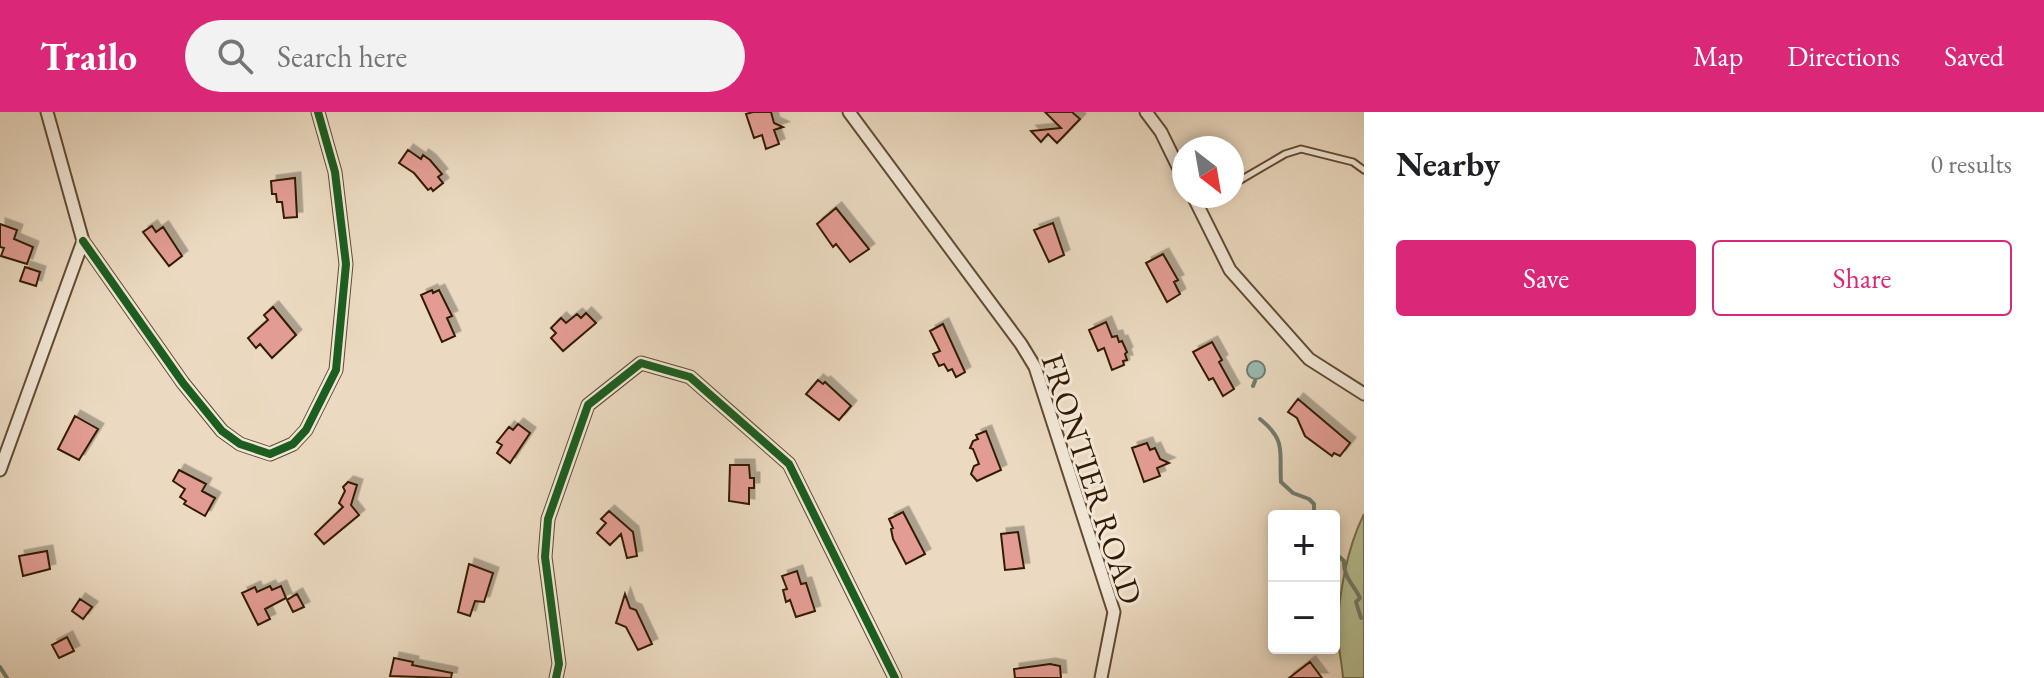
<!DOCTYPE html>
<html lang="en">
<head>
<meta charset="utf-8">
<style>
	:root { --surface:#fff; --page:#f2f2f2; --text:#202124; --muted:#757577; --line:#e0e0e0; --accent:#db2777 }
	body { margin:0; font-family:"EB Garamond",serif; background:var(--page); color:var(--text) }
	.controls { position:absolute; right:24px; bottom:24px; display:grid; overflow:hidden; border-radius:8px; box-shadow:0 4px 12px #0003 }
	.controls button { width:72px; height:72px; display:grid; place-items:center; padding:0; border:0; border-bottom:2px solid var(--line); background:var(--surface); color:var(--text); font:40px sans-serif }
	.compass { position:absolute; left:1172px; top:24px; width:72px; height:72px; border-radius:50%; background:var(--surface); box-shadow:0 4px 12px #0003; rotate:149deg }
	.list { margin:0; padding:0; list-style:none }
	h2 { display:flex; justify-content:space-between; align-items:center; height:104px; margin:0; padding:0 32px; font-size:34px }
	h2 small { font-size:26px; font-weight:400; color:var(--muted) }
	.actions { display:flex; gap:16px; padding:24px 32px }
	.actions a { flex:1; padding:18px 0; border:2px solid var(--accent); border-radius:8px; text-align:center; font-size:28px; color:var(--accent) }
	.actions .main { background:var(--accent); color:#fff }
	.icon { flex:none; width:44px; height:44px; fill:none; stroke:currentColor; stroke-width:2; stroke-linecap:round; stroke-linejoin:round }
	.map { position:relative; flex:none; width:1364px; height:566px; overflow:hidden }
	header { display:flex; align-items:center; gap:48px; box-sizing:border-box; height:112px; padding:0 40px; background:var(--accent); color:#fff }
	header strong { font-size:38px }
	nav { display:flex; gap:44px; margin-inline-start:auto; font-size:28px }
	.search { width:560px; height:72px; background:var(--page); display:flex; align-items:center; gap:20px; box-sizing:border-box; padding:0 28px; border-radius:44px; color:var(--muted); font-size:30px }
	main { display:flex }
	aside { flex:1; background:var(--surface) }
	.map>svg:first-child { display:block }
</style>
</head>
<body>
<header>
<strong>Trailo</strong>
<div class="search"><svg class="icon" aria-label="search" viewBox="0 0 24 24"><circle cx="10" cy="10" r="6"/><path d="M15 15l6 6"/></svg>Search here</div>
<nav><a>Map</a><a>Directions</a><a>Saved</a></nav>
</header>
<main>
<div class="map">
<svg width="1364" height="566" viewBox="0 0 1364 566">
	<defs>
		<filter id="shadow"><feDropShadow dx="5.5" dy="-5.5" stdDeviation="0" flood-color="#0004"/></filter>
	</defs>
	<rect width="100%" height="100%" fill="#ebdac1"/>
	<filter id="stains"><feTurbulence type="fractalNoise" baseFrequency=".0025" numOctaves="4"/><feColorMatrix values="0 0 0 0 .2 0 0 0 0 .09 0 0 0 0 .02 0 0 0 .5 -.17"/></filter>
	<radialGradient id="worn" r=".72"><stop offset=".6" stop-color="#630" stop-opacity="0"/><stop offset="1" stop-color="#630" stop-opacity=".3"/></radialGradient>
	<!-- green -->
	<path fill="#b6c093" stroke="#746e4a" stroke-width="2" d="M1364,402V566H1343C1342,551 1338,536 1338,521C1338,484 1347,436 1364,402Z"/>
	<!-- water -->
	<path fill="#98bbb3" stroke="#707b6c" stroke-width="2" d="M1247 258a9 9 0 1 1 18 0a9 9 0 1 1-18 0Z"/>
	<g fill="none" stroke-linecap="round" stroke-linejoin="round">
		<!-- stream -->
		<path stroke="#707b6c" stroke-width="4" d="M1253,274L1255,269
			M1260,307C1287,329 1279,339 1281,370L1293,381L1309,387L1314,392V404
			M1334,440L1344,449C1343,465 1354,473 1360,486L1356,490L1361,506
			M0,555L7,566"/>
	</g>
	<!-- building -->
	<path fill="#e29c93" stroke="#331b02" stroke-width="2" filter="url(#shadow)" d="M753,0H771L774,11L783,15L774,18L779,32L766,37L762,23L754,26L746,2Z
		M1045,0H1072L1080,7L1057,31L1048,22L1041,30L1031,19L1061,16Z
		M408,38L421,47L423,43L430,48L442,62L438,65L443,71L433,79L431,76L428,78L414,61L399,51Z
		M295,66L297,105L284,106L282,90H277L276,82H272L271,69Z
		M836,96L869,137L850,150L836,132L833,135L817,112Z
		M1053,111L1064,143L1049,150L1034,118Z
		M0,112L17,118L14,127L33,135L27,152L1,144L4,136L0,135Z
		M152,114L156,120L163,115L182,144L169,154L143,120Z
		M1163,142L1178,168L1174,170L1180,182L1167,190L1146,151Z
		M25,155L40,160L36,174L20,169Z
		M432,178L433,181L439,178L452,204L447,206L455,224L442,230L421,183Z
		M273,195L296,223L272,246L260,232L256,236L248,226L268,208L264,203Z
		M586,201L596,211L563,239L551,226L556,221L551,216L561,206L566,211L577,202L581,206Z
		M1106,210L1112,225L1117,224L1119,230L1122,229L1127,240L1125,242L1127,248L1123,249L1124,253L1112,258L1104,236L1098,239L1089,218Z
		M943,212L965,260L956,265L952,257L948,259L944,252L939,254L933,242L940,239L930,219Z
		M1212,230L1222,248L1219,250L1234,277L1223,284L1213,266L1209,268L1193,240Z
		M818,268L823,272L825,270L851,294L839,308L806,282Z
		M1298,287L1350,331L1340,344L1334,341L1332,344L1305,324L1297,306L1288,300Z
		M75,304L98,317L79,348L58,337Z
		M518,312L530,321L510,351L497,341L502,333L497,330L509,315L513,318Z
		M986,319L1001,358L977,369L971,362L974,354L979,352L973,337L970,336L973,329L978,327L976,323Z
		M1147,331L1150,338L1155,336L1160,347L1169,351L1157,356L1160,364L1144,370L1132,336Z
		M730,353H749L750,366H754V376H749V392L729,389Z
		M179,358L206,372L202,379L215,386L205,404L184,392L186,389L180,385L185,377L173,369Z
		M348,370L357,373L351,393L359,403L324,432L315,422L343,395L339,391L345,379L343,375Z
		M609,399L633,420L637,444L627,446L621,422L610,433L597,421L606,411L601,407Z
		M903,400L925,442L906,452L893,427L891,417L893,416L889,407Z
		M1018,420L1024,456L1005,458L1001,422Z
		M47,439L50,457L23,464L19,444Z
		M469,452L493,461L484,490L475,489L470,504L458,500Z
		M797,459L801,472L806,471L815,499L796,505L790,488L786,490L783,478L787,477L782,464Z
		M270,474L272,478L281,474L286,486L265,497L270,507L258,513L242,481L255,475L257,480Z
		M297,482L304,495L293,500L287,488Z
		M625,482L630,496L636,498L652,532L638,538L626,515L616,511Z
		M80,487L92,495L83,507L72,499Z
		M67,525L74,539L59,546L52,533Z
		M394,546L413,550L412,553L452,561L451,566L390,564Z
		M1310,550L1322,566H1289Z
		M1050,552L1060,554L1061,566H1015L1014,557Z"/>
	<g fill="none" stroke-linecap="round" stroke-linejoin="round">
		<defs>
			<path id="service" d="M1232,73L1285,42L1301,37L1353,50L1364,58
				M1198,93L1213,84"/>
			<path id="minor" d="M849,0L1021,232L1035,255L1114,500L1101,566
				M1146,0L1161,20L1184,67
				M1193,84L1230,158L1309,247L1364,282
				M83,129L183,271L222,319L240,332L270,342L293,332L306,318L336,258L346,152L335,60L318,0
				M0,358L83,129L47,0
				M556,566L559,552L545,445L548,407L588,293L641,251L690,265L789,352L895,566"/>
		</defs>
		<!-- service casing -->
		<use href="#service" stroke="#614b32" stroke-width="9"/>
		<!-- minor casing -->
		<use href="#minor" stroke="#614b32" stroke-width="15"/>
		<!-- service -->
		<use href="#service" stroke="#f2e7d7" stroke-width="5"/>
		<!-- minor -->
		<use href="#minor" stroke="#f2e7d7" stroke-width="11"/>
		<defs>
			<path id="cycleway" d="M83,129L183,271L222,319L240,332L270,342L293,332L306,318L336,258L346,152L335,60L318,0
				M556,566L559,552L545,445L548,407L588,293L641,251L690,265L789,352L895,566"/>
		</defs>
		<!-- cycleway casing -->
		<use href="#cycleway" stroke="#f2e7d7" stroke-width="13"/>
		<!-- cycleway -->
		<use href="#cycleway" stroke="#1b5e20" stroke-width="8"/>
	</g>
	<g text-anchor="middle" dominant-baseline="central" stroke-width="6" stroke-linejoin="round" paint-order="stroke">
		<!-- street labels -->
		<g font-size="32" fill="#331b02" stroke="#f2e7d7">
			<text transform="translate(1092 367) rotate(72)">FRONTIER ROAD</text>
		</g>
	</g>
	<rect width="100%" height="100%" filter="url(#stains)"/>
	<rect width="100%" height="100%" fill="url(#worn)"/>
</svg>
<div class="controls">
<button>+</button>
<button>−</button>
</div>
<svg class="compass" viewBox="-18 -18 36 36"><path d="M0-13l5 13h-10z" fill="#e53935"/><path d="M0 13l5-13h-10z" fill="#757577"/></svg>
</div>
<aside>
<h2>Nearby<small>0 results</small></h2>
<ul class="list">
</ul>
<div class="actions"><a class="main">Save</a><a>Share</a></div>
</aside>
</main>
</body>
</html>
